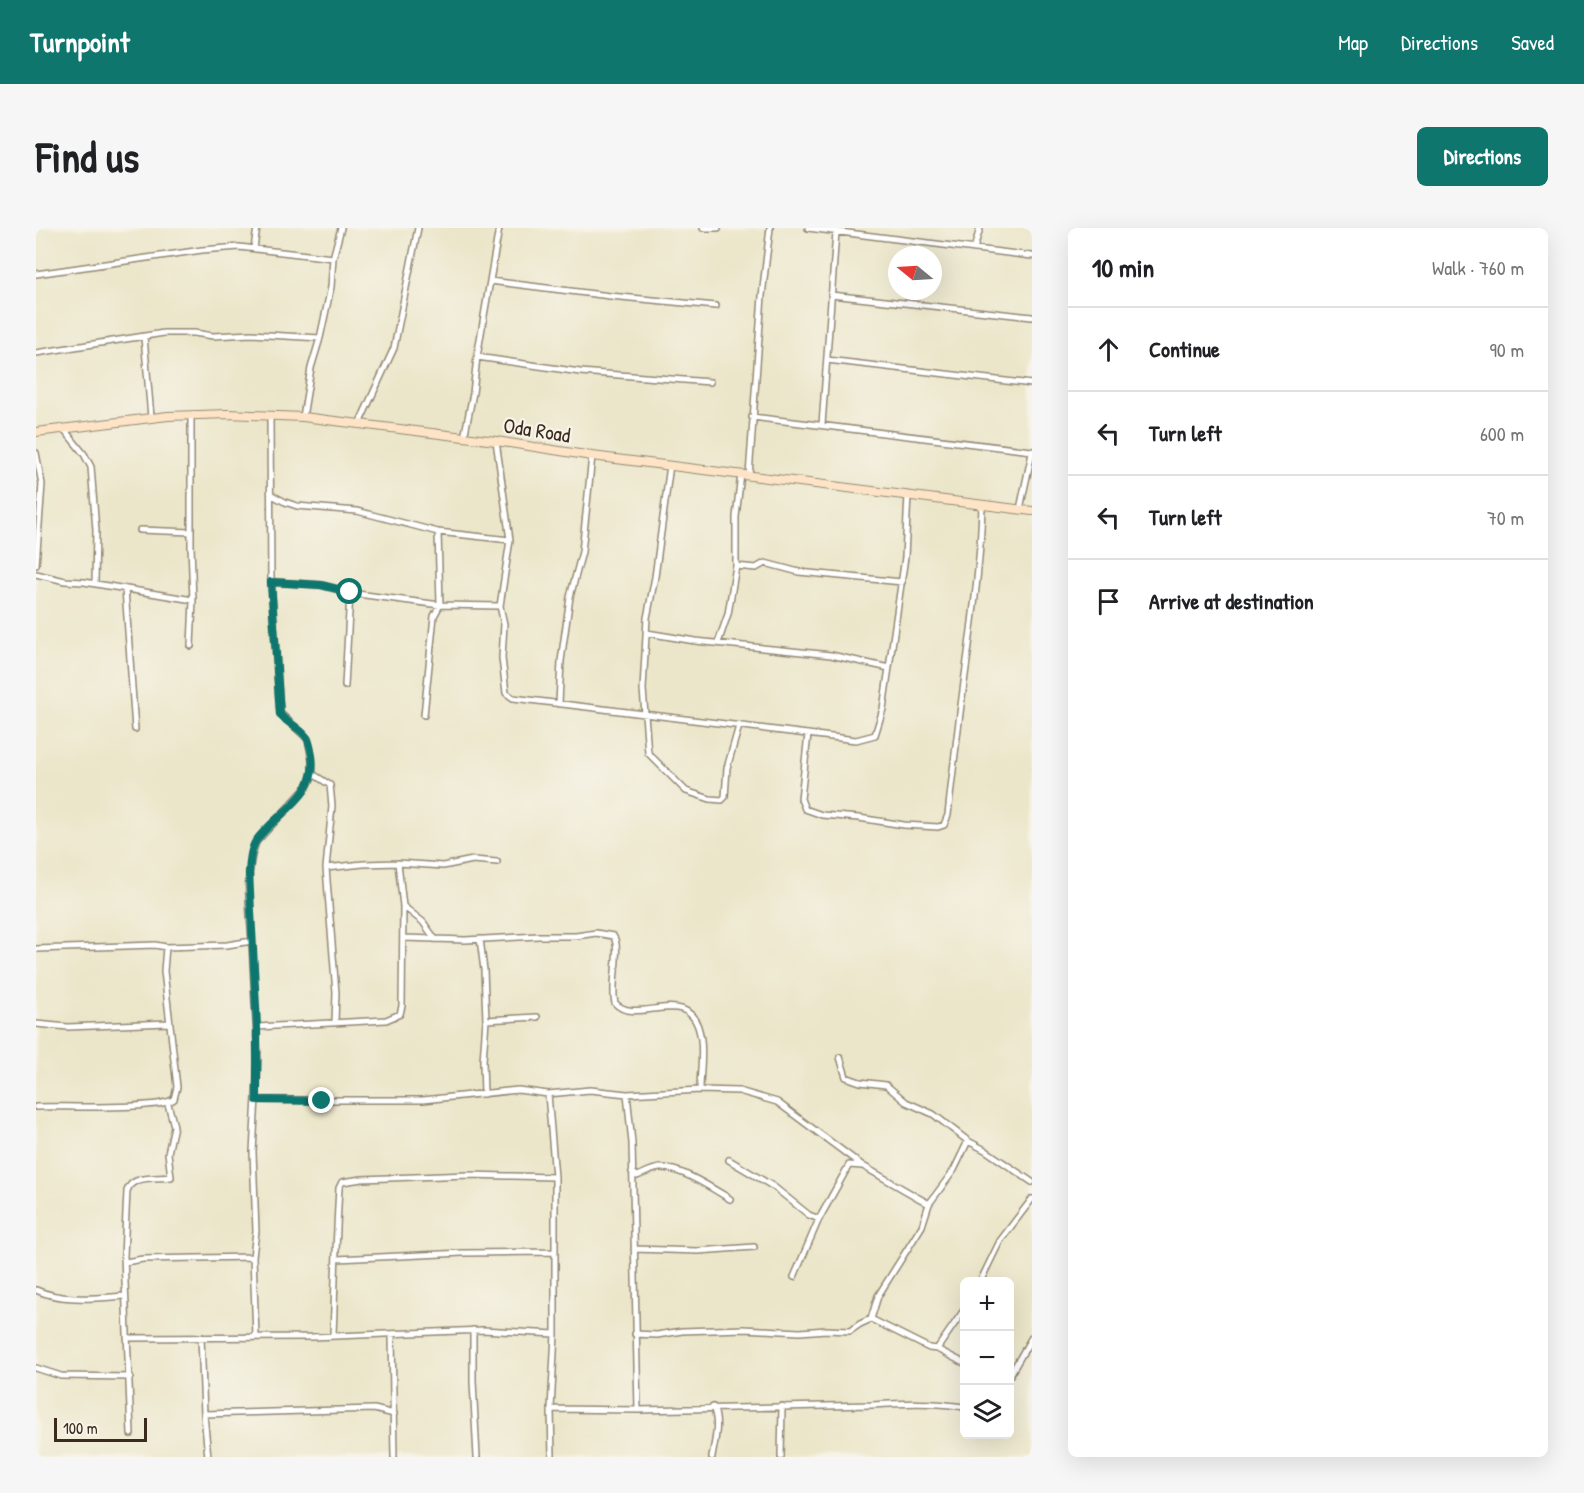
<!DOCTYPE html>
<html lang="en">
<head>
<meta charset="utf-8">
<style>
	:root { --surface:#fff; --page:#f6f6f6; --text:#202124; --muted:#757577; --line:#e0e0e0; --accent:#0f766e }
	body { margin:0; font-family:"Patrick Hand",sans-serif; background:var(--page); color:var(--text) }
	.controls { position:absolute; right:18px; bottom:18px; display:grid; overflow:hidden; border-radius:9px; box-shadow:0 6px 24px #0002 }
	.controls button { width:54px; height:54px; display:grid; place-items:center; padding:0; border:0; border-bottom:2px solid var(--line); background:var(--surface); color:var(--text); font:30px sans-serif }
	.compass { position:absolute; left:852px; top:18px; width:54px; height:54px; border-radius:50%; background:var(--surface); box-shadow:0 6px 24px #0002; rotate:288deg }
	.scale { position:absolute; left:18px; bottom:15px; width:93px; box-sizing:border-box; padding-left:6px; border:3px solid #3b2a1e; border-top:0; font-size:16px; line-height:21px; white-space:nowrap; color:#3b2a1e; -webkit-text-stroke:4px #f7f3e8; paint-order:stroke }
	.stop { position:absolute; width:18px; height:18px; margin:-14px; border:4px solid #0f766e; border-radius:50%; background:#fff }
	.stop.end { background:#0f766e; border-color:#fff; box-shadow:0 2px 6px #0008 }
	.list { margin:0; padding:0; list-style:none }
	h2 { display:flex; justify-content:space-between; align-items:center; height:78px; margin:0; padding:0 24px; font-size:26px }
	h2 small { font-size:20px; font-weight:400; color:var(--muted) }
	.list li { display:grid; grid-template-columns:39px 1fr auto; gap:18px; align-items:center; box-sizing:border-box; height:84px; padding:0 24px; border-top:2px solid var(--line) }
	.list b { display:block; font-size:22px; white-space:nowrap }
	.list em { font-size:20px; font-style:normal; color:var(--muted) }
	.icon { flex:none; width:33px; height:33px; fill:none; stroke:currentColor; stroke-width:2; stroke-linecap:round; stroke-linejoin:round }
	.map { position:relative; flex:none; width:996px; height:1229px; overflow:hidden; border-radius:9px }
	header { display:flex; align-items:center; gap:36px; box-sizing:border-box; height:84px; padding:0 30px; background:var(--accent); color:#fff }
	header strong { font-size:28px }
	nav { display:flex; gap:33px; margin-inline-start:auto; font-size:21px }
	.intro { display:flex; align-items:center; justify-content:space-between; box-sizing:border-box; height:144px; padding:0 36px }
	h1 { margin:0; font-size:42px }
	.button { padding:15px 27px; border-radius:9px; background:var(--accent); color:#fff; font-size:21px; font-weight:700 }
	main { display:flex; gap:36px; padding:0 36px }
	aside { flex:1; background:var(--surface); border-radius:9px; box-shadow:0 6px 24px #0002 }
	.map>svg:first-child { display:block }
</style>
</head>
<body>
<header>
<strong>Turnpoint</strong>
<nav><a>Map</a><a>Directions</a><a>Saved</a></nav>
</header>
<div class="intro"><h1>Find us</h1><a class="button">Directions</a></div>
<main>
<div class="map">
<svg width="996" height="1229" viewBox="0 0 996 1229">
	<rect width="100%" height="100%" fill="#f7f3e8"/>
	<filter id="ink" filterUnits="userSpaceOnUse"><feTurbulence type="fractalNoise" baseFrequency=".0167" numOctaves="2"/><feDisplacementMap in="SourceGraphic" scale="12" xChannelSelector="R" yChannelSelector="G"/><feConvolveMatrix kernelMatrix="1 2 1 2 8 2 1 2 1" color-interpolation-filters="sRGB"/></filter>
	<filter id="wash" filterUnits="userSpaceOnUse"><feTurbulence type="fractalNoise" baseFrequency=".008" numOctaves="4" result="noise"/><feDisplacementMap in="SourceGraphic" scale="24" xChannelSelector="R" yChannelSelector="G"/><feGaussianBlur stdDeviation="1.35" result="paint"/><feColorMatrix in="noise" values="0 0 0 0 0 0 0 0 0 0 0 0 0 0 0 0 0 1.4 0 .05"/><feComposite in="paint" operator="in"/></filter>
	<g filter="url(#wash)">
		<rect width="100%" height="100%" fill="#ebe6c9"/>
	</g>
	<g filter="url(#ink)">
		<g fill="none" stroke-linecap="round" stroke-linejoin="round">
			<defs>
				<path id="street" d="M667,0H682
					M772,0L996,28
					M218,20L221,0
					M938,21L944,0
					M0,46L166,22L203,19L297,30
					M454,53L574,68L680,78
					M795,67L996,89
					M108,109L115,189
					M0,125L128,105H158L177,108L215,106L284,110
					M441,129L544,144L674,154
					M791,132L996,156
					M155,187V318L157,372L155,418
					M267,189L275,140L284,110L295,59L297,30L305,0
					M716,189L996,223
					M323,196L358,120L382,0
					M786,197L800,4
					M27,200L48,226L55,239L60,302L59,356
					M428,210L437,165L441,129L463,0
					M460,213L474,312L464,378L468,396L466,430L470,465L477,470L820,512L839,507L847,481L869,329L872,267
					M0,225L6,256L0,337
					M634,237L619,349L611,390L607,461L612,525L650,563L674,571L686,572L689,569L691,540L703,498
					M713,247L726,68L734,0
					M236,267L249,274L261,278L321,283L402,304L474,312
					M984,281L996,225
					M104,302L155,304
					M700,338L720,340L729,335L763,344L866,354
					M0,346L29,353L48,354L157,372
					M235,354L285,357L314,365L404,377L464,378
					M89,361L99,501
					M611,405L659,413L795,427L853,440
					M682,415L692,386L700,338V289L705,246
					M309,458L314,365
					M523,476L525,433L534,369L546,324L556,228
					M388,487L398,388L404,377L402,304
					M772,506L765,571L769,581L786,587L823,590L868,597L902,599L908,597L912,587C918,531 925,475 933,418C939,370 945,325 946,276
					M277,546L294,557L296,578L290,640L300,765L299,794
					M290,640L327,636L362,635L407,638L437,632L461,634
					M367,678L387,694L399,711
					M368,710L429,712L502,708H540L560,705L577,708C586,718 574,757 579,775C600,799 654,754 664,806C668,823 664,844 664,862
					M444,711L448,742L450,792L447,833L448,866
					M216,713L222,832L217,924L220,1003L217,1029L220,1108
					M0,721L119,717L130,719
					M450,792L501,789
					M0,796L32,799L132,795
					M221,799L350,792L364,786L366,778L367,678L362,635
					M804,829L810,849L824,854L850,857L870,874L897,886L932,913
					M512,866L519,949V1106L515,1181L516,1229
					M591,866L596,915L602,1182
					M221,872H387L482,862L512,866L554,862L591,866L664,862L703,863L741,874L827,938L893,976
					M0,879C25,878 124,882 138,871L141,859L128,743L130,719L191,717L216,713C214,681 208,644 220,614L271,559L277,546L276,531L272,511L244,485L235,354L234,187
					M693,932L738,959L773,987L783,991
					M596,944L601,948C609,945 616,941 624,940C644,939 676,960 694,971
					M598,1021L662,1023L718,1019
					M301,1031L427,1025L518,1024
					M89,1034L107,1031L217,1029
					M758,1049L783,991L813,937L826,938
					M944,1054L964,1013L996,971
					M0,1062C27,1074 59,1070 89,1068
					M835,1091L842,1068L886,998L893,976L918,942L932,913L949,922L996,954
					M437,1102V1153L441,1229
					M599,1106L621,1107L646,1103L708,1101L764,1104L790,1102L814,1103L824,1096L835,1091L893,1120L901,1121L928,1135
					M297,1107C299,1058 300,1009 303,960L306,954L326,951L432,947L519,949
					M356,1107L358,1229
					M165,1109L168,1186L172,1229
					M92,1110L276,1109L447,1102L519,1106
					M901,1121L928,1082
					M0,1140L25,1148L94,1149
					M974,1147L996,1109
					M515,1181L602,1182L836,1177C868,1175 897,1174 928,1179
					M168,1186L338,1181L358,1186
					M95,1206L88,1028L91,963C96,946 122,951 135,949L132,925L138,898L132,876
					M676,1229C679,1212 684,1195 677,1179
					M745,1229L746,1178"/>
				<path id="secondary" d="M0,204L132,188L192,186L267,189L460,213L556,228L996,283"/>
			</defs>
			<!-- street casing -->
			<use href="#street" stroke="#938874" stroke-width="8"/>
			<!-- secondary casing -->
			<use href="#secondary" stroke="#938874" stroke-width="10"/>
			<!-- street -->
			<use href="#street" stroke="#fff" stroke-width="5"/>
			<!-- secondary -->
			<use href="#secondary" stroke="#fee4c6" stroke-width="8"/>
		</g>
	</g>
	<g fill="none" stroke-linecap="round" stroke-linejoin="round" filter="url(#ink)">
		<!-- route -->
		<path stroke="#0f766e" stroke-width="8" d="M286,873L221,872V799L213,645C214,635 214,622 220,613C240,584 282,570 276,528C275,522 274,515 271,510C264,499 251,496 244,486L235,354L285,357L314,364"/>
	</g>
	<g text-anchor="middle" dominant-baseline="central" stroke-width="4.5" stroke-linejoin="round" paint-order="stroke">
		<!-- street labels -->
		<g font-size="21" fill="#3b2a1e" stroke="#f7f3e8">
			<text transform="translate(501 202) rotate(9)">Oda Road</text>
		</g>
	</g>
</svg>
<div class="controls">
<button>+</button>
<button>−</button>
<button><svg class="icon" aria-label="layers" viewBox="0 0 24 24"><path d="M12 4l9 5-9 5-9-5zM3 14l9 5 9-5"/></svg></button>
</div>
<svg class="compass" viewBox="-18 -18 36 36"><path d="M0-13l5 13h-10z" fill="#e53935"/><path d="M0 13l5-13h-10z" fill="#757577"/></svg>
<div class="scale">100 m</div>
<div class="stop" style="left:314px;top:364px"></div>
<div class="stop end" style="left:286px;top:873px"></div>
</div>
<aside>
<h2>10 min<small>Walk · 760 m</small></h2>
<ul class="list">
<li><svg class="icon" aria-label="ahead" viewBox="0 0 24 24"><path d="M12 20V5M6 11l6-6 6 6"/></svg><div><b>Continue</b></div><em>90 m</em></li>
<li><svg class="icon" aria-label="left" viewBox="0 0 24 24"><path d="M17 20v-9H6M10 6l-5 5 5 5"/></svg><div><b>Turn left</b></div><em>600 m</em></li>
<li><svg class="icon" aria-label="left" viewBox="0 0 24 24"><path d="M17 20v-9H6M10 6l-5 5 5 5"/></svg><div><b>Turn left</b></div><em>70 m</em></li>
<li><svg class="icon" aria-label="arrive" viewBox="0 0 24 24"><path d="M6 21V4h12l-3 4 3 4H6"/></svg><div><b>Arrive at destination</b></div></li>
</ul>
</aside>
</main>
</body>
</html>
